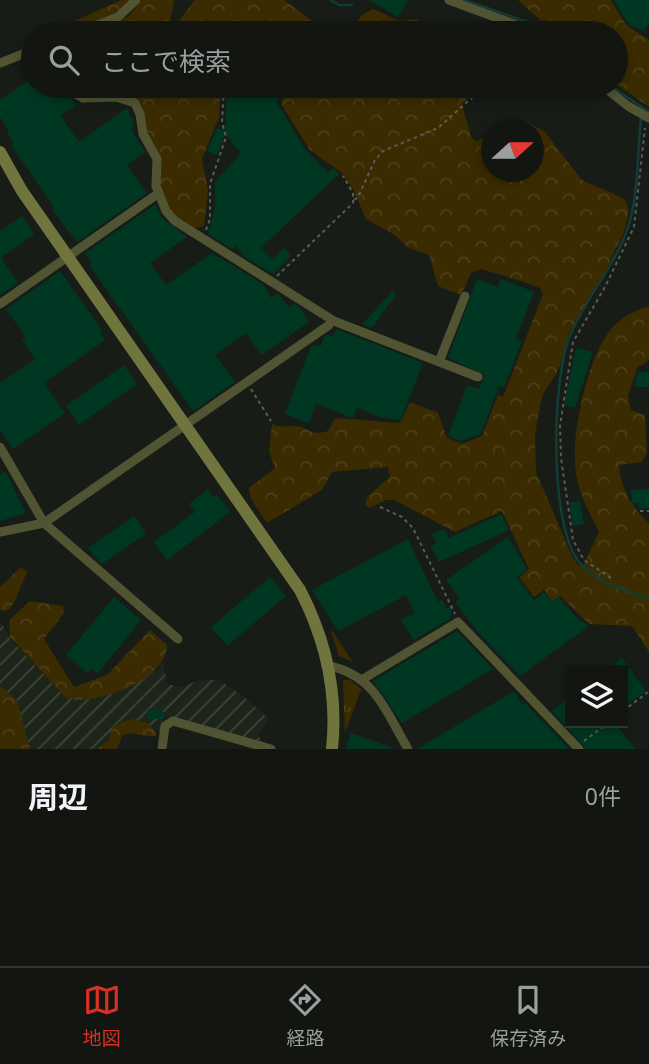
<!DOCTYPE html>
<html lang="ja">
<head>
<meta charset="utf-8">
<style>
	:root { --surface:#121510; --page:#1b1e19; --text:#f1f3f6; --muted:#9c9f9f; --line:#313430; --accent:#d93025 }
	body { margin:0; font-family:"Noto Sans","Noto Sans JP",sans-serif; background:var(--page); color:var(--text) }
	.controls { position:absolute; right:21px; bottom:21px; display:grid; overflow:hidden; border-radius:0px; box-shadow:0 4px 10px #0003 }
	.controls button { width:63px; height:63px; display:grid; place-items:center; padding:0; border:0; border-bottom:2px solid var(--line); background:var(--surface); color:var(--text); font:35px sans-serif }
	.compass { position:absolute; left:481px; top:119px; width:63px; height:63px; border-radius:50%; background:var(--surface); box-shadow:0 4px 10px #0003; rotate:69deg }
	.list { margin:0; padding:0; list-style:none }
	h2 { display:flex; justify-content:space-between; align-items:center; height:91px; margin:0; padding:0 28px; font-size:30px }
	h2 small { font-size:23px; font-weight:400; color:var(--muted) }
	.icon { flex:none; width:38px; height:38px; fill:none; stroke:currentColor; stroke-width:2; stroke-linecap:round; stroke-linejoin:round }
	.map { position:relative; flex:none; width:649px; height:749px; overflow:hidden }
	.search { position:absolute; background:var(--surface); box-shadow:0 4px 10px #0003; left:21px; right:21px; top:21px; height:77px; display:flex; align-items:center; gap:18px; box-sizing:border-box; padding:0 24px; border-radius:38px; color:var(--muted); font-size:26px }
	.sheet { height:217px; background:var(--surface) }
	nav { display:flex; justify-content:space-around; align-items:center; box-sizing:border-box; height:98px; border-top:2px solid var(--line); background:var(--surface); font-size:19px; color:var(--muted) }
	nav a { display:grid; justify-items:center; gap:4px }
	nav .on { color:var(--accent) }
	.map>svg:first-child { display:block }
</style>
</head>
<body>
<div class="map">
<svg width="649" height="749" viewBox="0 0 649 749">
	<defs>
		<pattern id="industrial-furrows" width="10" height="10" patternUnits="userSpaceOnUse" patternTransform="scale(1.75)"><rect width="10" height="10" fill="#1d251a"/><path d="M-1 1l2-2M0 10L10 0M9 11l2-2" fill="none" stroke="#3e453b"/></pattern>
		<pattern id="grass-tufts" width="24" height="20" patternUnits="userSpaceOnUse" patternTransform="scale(1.75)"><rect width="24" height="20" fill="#3a2b00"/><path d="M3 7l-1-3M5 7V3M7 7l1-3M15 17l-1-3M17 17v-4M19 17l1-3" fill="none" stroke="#4d4019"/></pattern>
		<pattern id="forest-crowns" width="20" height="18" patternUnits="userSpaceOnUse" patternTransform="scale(1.75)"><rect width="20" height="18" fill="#3a2b00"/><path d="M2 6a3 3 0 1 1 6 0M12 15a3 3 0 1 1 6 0" fill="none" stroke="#4d4019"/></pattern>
	</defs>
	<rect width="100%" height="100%" fill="#181c16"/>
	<!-- industrial -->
	<path fill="url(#industrial-furrows)" d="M0,621L13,642L66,698L158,670L163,662L167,684L182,687L199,680H219L243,696L269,719L258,734L262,744L167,717L164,719L161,733L141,721L128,720L115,725L108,741L97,749H30L17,700L0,686Z"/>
	<!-- grass -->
	<path fill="url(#grass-tufts)" d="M331,631H332L353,662L339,656Z
		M343,680H350L361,689L345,733Z"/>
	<!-- forest -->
	<path fill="url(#forest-crowns)" d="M122,0H131L116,13L65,33L61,31L63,26Z
		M141,0H174L168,33H89L129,16Z
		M195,0H284L329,33H175L181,18Z
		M518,0H611L626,25L649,40V107L616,84V33H555Z
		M373,9L399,21L417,19L434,33H348L362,15Z
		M75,86H221L219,117L202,159L208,190L204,226C160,243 149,131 142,106C128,89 104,94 84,94Z
		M278,86H478L462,105L472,139L477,141L491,135V172H534V130L504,129L527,122L544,131L582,180L625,199L629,211L624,232L599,284L569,333L559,369L542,396L535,434L536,472L571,554L578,565L583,566L599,532C589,512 579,494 576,472C570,437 587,360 609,332C619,318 633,311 649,306V360L637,368L628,395L631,410L645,415L647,453L642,462L619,465C621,489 631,507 649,523V652L632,626L589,624L560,596L552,601L544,590L534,597L519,577L529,569L502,511L455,532L394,500H386L369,508L365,504L368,496L390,477L388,467L332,472L322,490L267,523L251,499L249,488L275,468L269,451L272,424C282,428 284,426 294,426C310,427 310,437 328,431L335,418L400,423L410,402L438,413L447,438L462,444L482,436L498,395L503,397L543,294L540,288C520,280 501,275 481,269L471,273L461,295L438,286L429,255L407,247L395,235L366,219L353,189L341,172L310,150L281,104L285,95Z
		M21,567L27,572L14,603L7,611L0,610V587Z
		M30,601L63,606L64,613L44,639L74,687L107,675L150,630L167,645C168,680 93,707 66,698L10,637L9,620Z
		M0,686L17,700L30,749H0Z
		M128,720C139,718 153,724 157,735C146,740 135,729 122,736L117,749H97L108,741L112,727Z"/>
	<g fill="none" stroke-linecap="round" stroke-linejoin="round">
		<!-- stream -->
		<path stroke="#133b37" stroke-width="2.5" d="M330,0L339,5H352
			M465,0L527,22L548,33
			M611,86L649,112
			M641,119C637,154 639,197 627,230C613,269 584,300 569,338C552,383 549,524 579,562C595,582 626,591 649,599"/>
	</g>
	<!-- building -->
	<path fill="#003722" d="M369,0H408L398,17Z
		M613,0H649V24L643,31L629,25Z
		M491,23L518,33H487Z
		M33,77V86H49L72,100L76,106L60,115L79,142L127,108L134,123L131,129L145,152L127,165L147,193L77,242L53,211L55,209L11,145L14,143L7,133L9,131L0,117V100Z
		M227,86H274L283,95L276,101L304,148L328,173L333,168L339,174L261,248L272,259L284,248L291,256L273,274L246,258L236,246L232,249L208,234L215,208V182L241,153L225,134L217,155L207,151L217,128L225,131Z
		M156,204L161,217L187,237L150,263L166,285L212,253L263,284L271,298L277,293L289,307L293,304L299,307L309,322L261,355L246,333L215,355L235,382L193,411L89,265L92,263L85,253Z
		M22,216L34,234L1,258L18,283L0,295V231Z
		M60,271L103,331L100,333L105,340L44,383L65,413L13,449L0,430V383L35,359L22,340L26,337L6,309Z
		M477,279L498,287L501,279L534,292L516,339L522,341L504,388L499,386L481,434L461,441L448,436L467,385L479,389L485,375L448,358Z
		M393,291L396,295L372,328L362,324Z
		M336,329L423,363L401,420L380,417L357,408L353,418L316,404L309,423L285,414L311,346H321L324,337L328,334L333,336Z
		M576,348L593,352L575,408L564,405Z
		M124,365L137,384L79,425L66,406Z
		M637,372H649V387H635Z
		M6,472L26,513L0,521V474Z
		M208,489L214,497L217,495L230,512L167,560L154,542L195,512L189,504Z
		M649,489V508L639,509L638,503H632L631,490Z
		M580,501L584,524L573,526L569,503Z
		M501,514L509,530L439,562L431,546L436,543L432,534L444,529L449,538Z
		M134,516L146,534L102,564L88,548Z
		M508,537L527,569L517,577L534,600L544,592L552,602L559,597L578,619L589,626L520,676L476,630L455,602L460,599L446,580Z
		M408,539L438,602L442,600L446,609L453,604L450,619L414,640L401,620L415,613L406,595L338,631L312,590Z
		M270,577L286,596L227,646L211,627Z
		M114,597L141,620L97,674L91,669L87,673L66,655Z
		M457,631L493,669L402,723L373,681Z
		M622,658L646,691L623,708V670H606Z
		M514,691L522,704L525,703L569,749H417Z
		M570,697V723H614L636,749H586L552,711Z
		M148,709L165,712L163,719H147Z
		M351,733L393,748V749H346Z"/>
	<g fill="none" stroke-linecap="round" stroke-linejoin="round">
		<!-- path -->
		<path stroke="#585c57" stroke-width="2" stroke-dasharray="3.5 3.5" stroke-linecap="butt" d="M53,33L78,21
			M354,200L358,197L375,160L383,151L438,128L475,95L494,86
			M206,230L210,219V184L226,137L222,122L224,86
			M277,276L353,203V193L343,176
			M251,389L271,421
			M380,507L402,517L413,528L455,614
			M640,511H649
			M611,578L584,560L573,540L561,458L560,426L573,342L605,287L634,227L645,128
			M623,711L648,692
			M584,741L608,723"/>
		<!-- street -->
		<path stroke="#515432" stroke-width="9" d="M449,0L538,33
			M77,33L118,17L136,0
			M0,63L33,50
			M62,86L83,98L116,97L135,103L140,114L143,134L157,159L156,186L166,211L175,221L334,321L478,377
			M603,86L628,106L649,118
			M0,304L159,193
			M439,362L465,296
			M0,447L44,523L178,639
			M0,532L44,523L329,325L332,320
			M329,666C375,675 386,712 408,749
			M363,679L458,622L579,749
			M162,749L165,726L173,721L271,749"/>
		<!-- secondary -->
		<path stroke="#70743d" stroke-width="12" d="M0,152L22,191L300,590C326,640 338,692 332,749"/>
	</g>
</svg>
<div class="controls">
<button><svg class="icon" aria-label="layers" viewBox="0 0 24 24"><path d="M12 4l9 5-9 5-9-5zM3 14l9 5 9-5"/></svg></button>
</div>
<svg class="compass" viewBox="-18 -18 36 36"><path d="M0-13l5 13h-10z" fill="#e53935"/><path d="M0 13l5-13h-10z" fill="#9c9f9f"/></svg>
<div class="search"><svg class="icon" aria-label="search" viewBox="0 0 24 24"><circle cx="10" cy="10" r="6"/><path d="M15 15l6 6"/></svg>ここで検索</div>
</div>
<section class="sheet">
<h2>周辺<small>0件</small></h2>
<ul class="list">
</ul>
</section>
<nav>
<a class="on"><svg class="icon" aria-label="map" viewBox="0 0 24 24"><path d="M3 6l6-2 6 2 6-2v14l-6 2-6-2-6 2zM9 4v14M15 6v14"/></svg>地図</a>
<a><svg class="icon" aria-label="directions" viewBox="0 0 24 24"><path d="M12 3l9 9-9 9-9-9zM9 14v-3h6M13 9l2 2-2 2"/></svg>経路</a>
<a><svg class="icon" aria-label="saved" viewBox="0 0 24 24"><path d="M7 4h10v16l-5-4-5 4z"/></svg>保存済み</a>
</nav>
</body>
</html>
